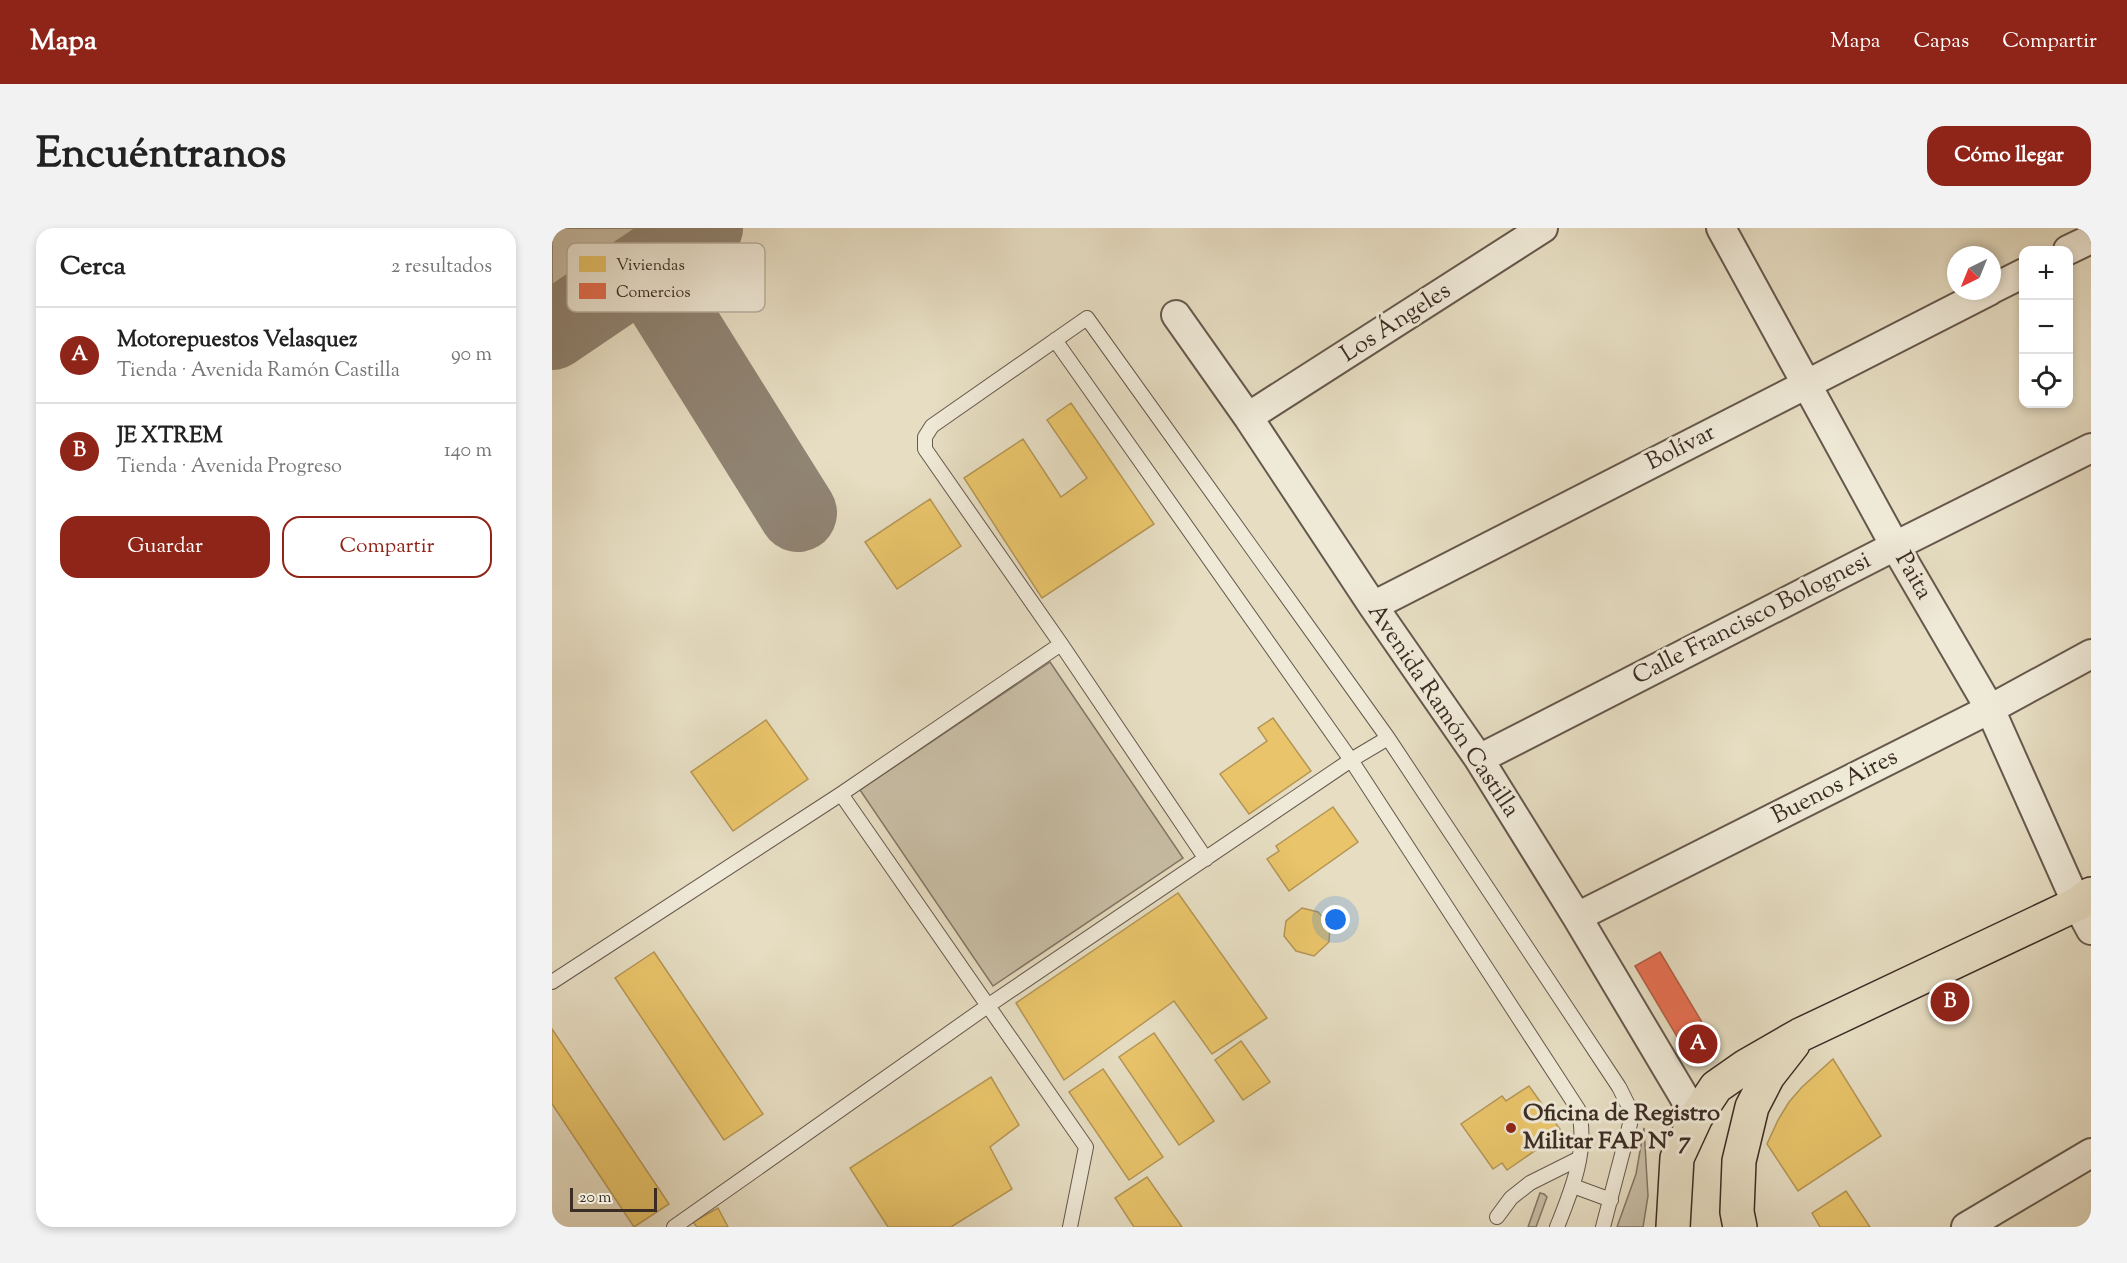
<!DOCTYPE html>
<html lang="es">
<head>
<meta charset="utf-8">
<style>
	:root { --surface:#fff; --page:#f2f2f2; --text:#222; --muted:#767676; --line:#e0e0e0; --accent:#8f2418 }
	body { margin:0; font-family:"Sorts Mill Goudy",serif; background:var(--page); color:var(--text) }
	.controls { position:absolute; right:18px; top:18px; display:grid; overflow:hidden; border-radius:12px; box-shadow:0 3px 9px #0003 }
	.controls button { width:54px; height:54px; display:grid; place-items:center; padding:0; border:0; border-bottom:2px solid var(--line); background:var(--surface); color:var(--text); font:30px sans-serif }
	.compass { position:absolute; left:1395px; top:18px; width:54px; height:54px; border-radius:50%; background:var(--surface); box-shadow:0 3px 9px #0003; rotate:223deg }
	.scale { position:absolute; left:18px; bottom:15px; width:87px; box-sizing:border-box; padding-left:6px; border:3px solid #3b2c24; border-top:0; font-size:16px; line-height:21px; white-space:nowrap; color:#3b2c24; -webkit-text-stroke:4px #efe9d7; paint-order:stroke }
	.you { position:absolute; left:784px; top:692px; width:21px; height:21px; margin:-15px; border:4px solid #fff; border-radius:50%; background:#1a73e8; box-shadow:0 0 0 9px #1a73e833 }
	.badge { display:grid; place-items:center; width:39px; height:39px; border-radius:50%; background:var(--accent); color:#fff; font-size:20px; font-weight:700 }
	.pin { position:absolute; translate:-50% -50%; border:3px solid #fff; box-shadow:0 2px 6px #0006 }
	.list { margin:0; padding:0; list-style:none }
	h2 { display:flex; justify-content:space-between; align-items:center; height:78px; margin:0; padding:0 24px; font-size:26px }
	h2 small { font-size:20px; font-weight:400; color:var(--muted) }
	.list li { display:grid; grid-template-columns:39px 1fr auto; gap:18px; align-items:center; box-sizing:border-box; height:96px; padding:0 24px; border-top:2px solid var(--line) }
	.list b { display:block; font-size:22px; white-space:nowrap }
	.list p { margin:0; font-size:20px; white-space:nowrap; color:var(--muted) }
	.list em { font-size:20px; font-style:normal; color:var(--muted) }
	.actions { display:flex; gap:12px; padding:18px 24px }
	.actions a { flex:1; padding:14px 0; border:2px solid var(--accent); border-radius:18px; text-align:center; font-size:21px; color:var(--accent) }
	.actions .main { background:var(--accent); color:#fff }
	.icon { flex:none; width:33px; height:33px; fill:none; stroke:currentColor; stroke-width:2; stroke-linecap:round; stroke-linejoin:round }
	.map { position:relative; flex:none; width:1539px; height:999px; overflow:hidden; border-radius:18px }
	header { display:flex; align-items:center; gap:36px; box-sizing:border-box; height:84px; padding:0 30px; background:var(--accent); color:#fff }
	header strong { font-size:28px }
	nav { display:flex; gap:33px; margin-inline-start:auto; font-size:21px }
	.intro { display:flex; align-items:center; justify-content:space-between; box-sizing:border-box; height:144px; padding:0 36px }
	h1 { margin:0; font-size:42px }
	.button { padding:15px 27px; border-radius:18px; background:var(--accent); color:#fff; font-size:21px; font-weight:700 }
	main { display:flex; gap:36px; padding:0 36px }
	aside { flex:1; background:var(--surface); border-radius:18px; box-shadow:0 3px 9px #0003 }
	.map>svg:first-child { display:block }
</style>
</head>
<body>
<header>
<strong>Mapa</strong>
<nav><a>Mapa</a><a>Capas</a><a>Compartir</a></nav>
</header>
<div class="intro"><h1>Encuéntranos</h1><a class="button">Cómo llegar</a></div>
<main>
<aside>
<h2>Cerca<small>2 resultados</small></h2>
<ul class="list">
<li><span class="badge">A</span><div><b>Motorepuestos Velasquez</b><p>Tienda · Avenida Ramón Castilla</p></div><em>90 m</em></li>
<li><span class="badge">B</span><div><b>JE XTREM</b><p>Tienda · Avenida Progreso</p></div><em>140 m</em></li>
</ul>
<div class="actions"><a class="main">Guardar</a><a>Compartir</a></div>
</aside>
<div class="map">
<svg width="1539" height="999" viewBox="0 0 1539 999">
	<rect width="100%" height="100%" fill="#e6ddc2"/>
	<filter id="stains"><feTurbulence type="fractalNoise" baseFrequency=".00333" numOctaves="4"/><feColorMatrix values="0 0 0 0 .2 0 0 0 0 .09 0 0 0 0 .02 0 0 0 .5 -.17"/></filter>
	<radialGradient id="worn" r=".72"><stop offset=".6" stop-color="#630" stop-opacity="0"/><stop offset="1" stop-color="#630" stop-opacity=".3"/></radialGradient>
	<!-- green -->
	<path fill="#c9bfa7" stroke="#827666" stroke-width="1.5" d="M0,0H93L0,63Z
		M498,434L631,630L441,758L308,562Z
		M1092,900L1096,968L1091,999H1065L1084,946Z
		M988,965L992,966L995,969L984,999H976Z"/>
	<!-- homes -->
	<path fill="#e9c46a" stroke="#b59655" stroke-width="1.5" d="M519,175L602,296L490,370L412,250L471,211L509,269L535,250L495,192Z
		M378,271L409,318L345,361L313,314Z
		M721,490L759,543L697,586L668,546L715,513L706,500Z
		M214,492L256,551L181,603L139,544Z
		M781,579L806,614L737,663L715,631L727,623L724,618Z
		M626,665L715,790L660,826L622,773L512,852L464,775Z
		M750,680L766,684L778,697L777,714L762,728L744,723L732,708L734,693Z
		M102,724L211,886L172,912L63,750Z
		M0,801L117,976L82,999L0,876Z
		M602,805L662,893L627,917L567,829Z
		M689,813L718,854L691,872L663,832Z
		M1281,831L1329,908L1246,963L1215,916L1226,892L1237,874L1250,859Z
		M551,841L611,929L577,952L517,864Z
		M439,849L467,897L438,919L460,961L399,999H336L298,940Z
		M977,858L1010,904L955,942L950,935L941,941L909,896L950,868L954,873Z
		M595,949L630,999H582L563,970Z
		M1294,963L1318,999H1268L1260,985Z
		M166,980L176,999H145L141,994Z"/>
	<!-- shops -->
	<path fill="#e76f51" stroke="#b35b44" stroke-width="1.5" d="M1108,724L1163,816L1142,829L1133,822L1083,738Z"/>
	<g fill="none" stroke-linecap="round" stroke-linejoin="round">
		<!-- taxiway -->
		<path stroke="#908473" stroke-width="78" d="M93,40L246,285
			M0,103L152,0"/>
		<defs>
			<path id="service" d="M503,112L799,532L1026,881C1037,920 1020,962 1005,999
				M289,566L534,919L518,999
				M654,631L509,416L373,221V209L380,198L535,90L836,510L1067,859L1078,881V896L1051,999
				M0,754L289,566L509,416
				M1021,958L1059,972
				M945,989L959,970L978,955L1026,931
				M122,999L437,777L799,532L836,510"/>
			<path id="minor" d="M1169,0L1343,318L1438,481L1525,676L1539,702
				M1516,22L1539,11
				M1440,61L1472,45
				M624,87L696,189L821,378L927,531L1025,689L1144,889
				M696,189L991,0
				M821,378L1437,63
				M927,531L1343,318L1539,220
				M1025,689L1438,481L1539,426
				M1414,999L1539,925"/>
			<path id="primary" d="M1121,999L1125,930L1144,889L1164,859L1194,838L1248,807L1525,676L1539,666
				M1188,999L1185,984L1187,933L1200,879L1216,848L1241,816"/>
		</defs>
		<!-- service casing -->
		<use href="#service" stroke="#66584c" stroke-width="16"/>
		<!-- minor casing -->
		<use href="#minor" stroke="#66584c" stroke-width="32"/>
		<!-- primary casing -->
		<use href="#primary" stroke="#3b2c24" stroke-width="36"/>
		<!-- service -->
		<use href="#service" stroke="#efe9d7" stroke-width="14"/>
		<!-- minor -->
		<use href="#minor" stroke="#efe9d7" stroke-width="28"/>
		<!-- primary -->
		<use href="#primary" stroke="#e6ddc2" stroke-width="33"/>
	</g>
	<!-- markers -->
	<circle fill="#8f2418" stroke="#efe9d7" stroke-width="2" cx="959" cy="900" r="6"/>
	<g text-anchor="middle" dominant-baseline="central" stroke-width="6" stroke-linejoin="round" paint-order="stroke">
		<!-- street labels -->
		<g font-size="24" fill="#3b2c24" stroke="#efe9d7">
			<text transform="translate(844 95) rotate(-33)">Los Ángeles</text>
			<text transform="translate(1129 220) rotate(-27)">Bolívar</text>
			<text transform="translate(1361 348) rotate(60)">Paita</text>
			<text transform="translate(1200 391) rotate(-27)">Calle Francisco Bolognesi</text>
			<text transform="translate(891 483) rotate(56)">Avenida Ramón Castilla</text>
			<text transform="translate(1283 559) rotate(-27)">Buenos Aires</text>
		</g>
		<!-- poi labels -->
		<g font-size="24" font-weight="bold" fill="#3b2c24" stroke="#efe9d7" text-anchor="start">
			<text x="971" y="886">Oficina de Registro<tspan x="971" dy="28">Militar FAP N° 7</tspan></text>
		</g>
	</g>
	<!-- legend -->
	<rect x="15" y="15" width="198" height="69" rx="9" fill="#efe9d7" stroke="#b9b0a1" stroke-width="1.5"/>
	<rect x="27" y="28" width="27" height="16" fill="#e9c46a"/>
	<rect x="27" y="55" width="27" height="16" fill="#e76f51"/>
	<g font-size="16" fill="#3b2c24">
		<text x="64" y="42">Viviendas</text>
		<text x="64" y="69">Comercios</text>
	</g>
	<rect width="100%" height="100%" filter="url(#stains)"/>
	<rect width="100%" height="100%" fill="url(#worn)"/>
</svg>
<div class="controls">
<button>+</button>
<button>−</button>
<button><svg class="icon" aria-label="locate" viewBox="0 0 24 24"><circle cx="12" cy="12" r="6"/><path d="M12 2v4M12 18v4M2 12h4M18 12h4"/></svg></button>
</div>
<svg class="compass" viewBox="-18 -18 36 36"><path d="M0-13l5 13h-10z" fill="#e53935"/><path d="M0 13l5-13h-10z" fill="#767676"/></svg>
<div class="scale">20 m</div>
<div class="you"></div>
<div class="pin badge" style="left:1146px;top:816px">A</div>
<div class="pin badge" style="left:1398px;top:774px">B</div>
</div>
</main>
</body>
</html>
